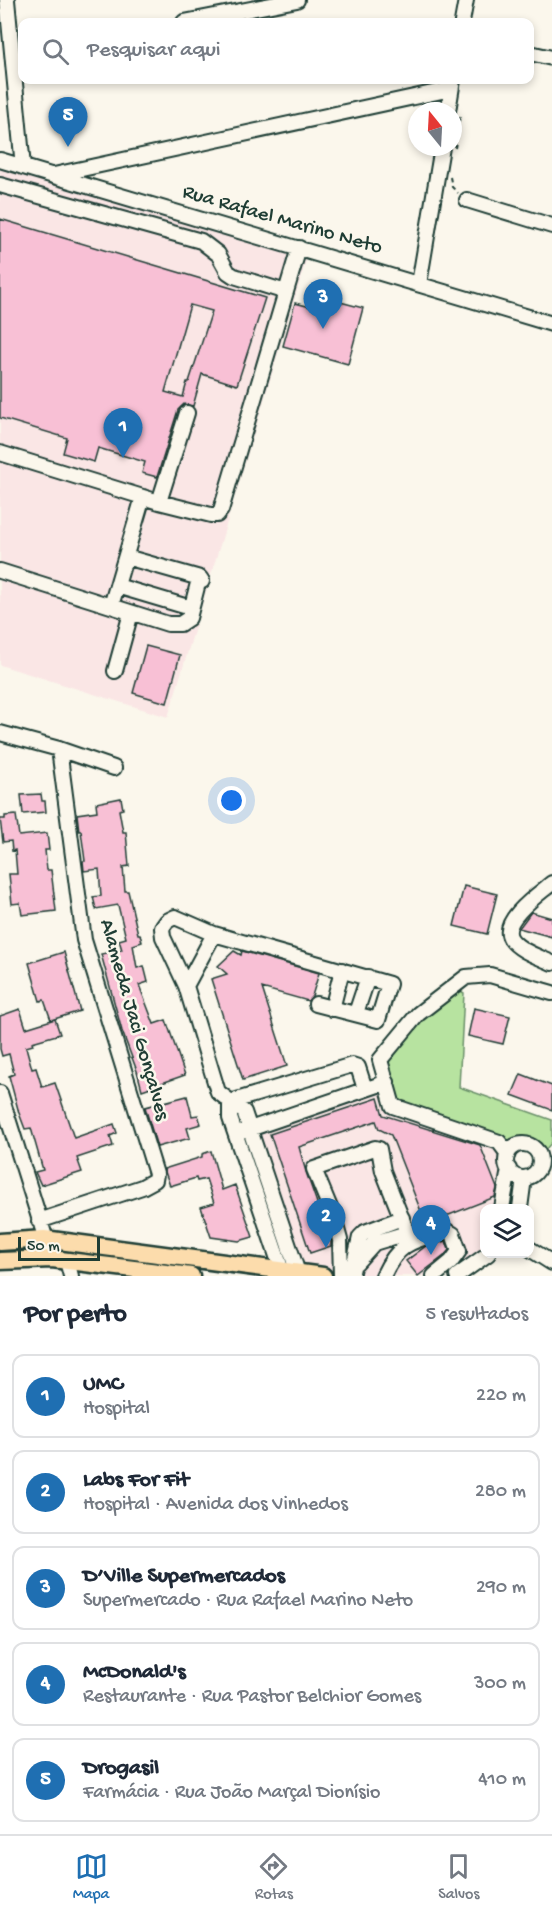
<!DOCTYPE html>
<html lang="pt">
<head>
<meta charset="utf-8">
<style>
	:root { --surface:#fff; --page:#f2f2f3; --text:#1f2937; --muted:#747a83; --line:#e0e1e3; --accent:#1f6fb2 }
	body { margin:0; font-family:"Gochi Hand",sans-serif; background:var(--page); color:var(--text) }
	.controls { position:absolute; right:18px; bottom:18px; display:grid; overflow:hidden; border-radius:12px; box-shadow:0 3px 9px #0003 }
	.controls button { width:54px; height:54px; display:grid; place-items:center; padding:0; border:0; border-bottom:2px solid var(--line); background:var(--surface); color:var(--text); font:30px sans-serif }
	.compass { position:absolute; left:408px; top:102px; width:54px; height:54px; border-radius:50%; background:var(--surface); box-shadow:0 3px 9px #0003; rotate:342deg }
	.scale { position:absolute; left:18px; bottom:15px; width:82px; box-sizing:border-box; padding-left:6px; border:3px solid #1f3d34; border-top:0; font-size:16px; line-height:21px; white-space:nowrap; color:#1f3d34; -webkit-text-stroke:4px #fbf7ec; paint-order:stroke }
	.you { position:absolute; left:232px; top:801px; width:21px; height:21px; margin:-15px; border:4px solid #fff; border-radius:50%; background:#1a73e8; box-shadow:0 0 0 9px #1a73e833 }
	.badge { display:grid; place-items:center; width:39px; height:39px; border-radius:50%; background:var(--accent); color:#fff; font-size:20px; font-weight:700 }
	.pin { position:absolute; translate:-50% -50px; filter:drop-shadow(0 2px 3px #0008) }
	.pin::after { content:''; position:absolute; top:32px; width:21px; height:18px; background:inherit; clip-path:polygon(0 0,100% 0,50% 100%) }
	.list { margin:0; padding:0; list-style:none }
	h2 { display:flex; justify-content:space-between; align-items:center; height:78px; margin:0; padding:0 24px; font-size:26px }
	h2 small { font-size:20px; font-weight:400; color:var(--muted) }
	.list li { display:grid; grid-template-columns:39px 1fr auto; gap:18px; align-items:center; box-sizing:border-box; height:84px; margin:0 12px 12px; padding:0 12px; border:2px solid var(--line); border-radius:12px }
	.list b { display:block; font-size:22px; white-space:nowrap }
	.list p { margin:0; font-size:20px; white-space:nowrap; color:var(--muted) }
	.list em { font-size:20px; font-style:normal; color:var(--muted) }
	.icon { flex:none; width:33px; height:33px; fill:none; stroke:currentColor; stroke-width:2; stroke-linecap:round; stroke-linejoin:round }
	.map { position:relative; flex:none; width:552px; height:1276px; overflow:hidden }
	.search { position:absolute; background:var(--surface); box-shadow:0 3px 9px #0003; left:18px; right:18px; top:18px; height:66px; display:flex; align-items:center; gap:15px; box-sizing:border-box; padding:0 21px; border-radius:12px; color:var(--muted); font-size:22px }
	.sheet { height:558px; background:var(--surface) }
	nav { display:flex; justify-content:space-around; align-items:center; box-sizing:border-box; height:84px; border-top:2px solid var(--line); background:var(--surface); font-size:16px; color:var(--muted) }
	nav a { display:grid; justify-items:center; gap:3px }
	nav .on { color:var(--accent) }
	.map>svg:first-child { display:block }
</style>
</head>
<body>
<div class="map">
<svg width="552" height="1276" viewBox="0 0 552 1276">
	<rect width="100%" height="100%" fill="#fbf7ec"/>
	<filter id="ink" filterUnits="userSpaceOnUse"><feTurbulence type="fractalNoise" baseFrequency=".0167" numOctaves="2"/><feDisplacementMap in="SourceGraphic" scale="12" xChannelSelector="R" yChannelSelector="G"/><feConvolveMatrix kernelMatrix="1 2 1 2 8 2 1 2 1" color-interpolation-filters="sRGB"/></filter>
	<g filter="url(#ink)">
		<!-- built -->
		<path fill="#fae6e5" d="M0,160L309,251L168,717L0,665Z
			M376,1086L499,1142L507,1159L503,1208H484V1254L457,1276H323L298,1273L250,1129Z"/>
		<!-- green -->
		<path fill="#b7e3a0" stroke="#6b906a" stroke-width="1.5" d="M454,987L464,993L459,1087L552,1120V1142L540,1156C534,1144 523,1141 511,1149L499,1142L393,1106L380,1060Z"/>
		<!-- building -->
		<path fill="#f8c0d5" stroke="#1f3d34" stroke-width="1.5" fill-rule="evenodd" d="M0,219L265,298L237,385L202,374L193,406L184,404L178,410L157,477L142,473L145,462L98,448L94,462L63,453L67,438L0,418ZM190,305L212,311L189,382H187L183,397L165,392Z
			M329,299L363,308L348,364L283,346L295,303L326,311Z
			M146,646L180,655L167,703L133,693Z
			M41,794L42,801H45L46,812L23,814L21,795Z
			M121,798L123,809L119,810L123,832H126L129,866L123,867L125,891H128L138,934H140L142,942L133,945L137,968L144,966L148,982L139,985L154,1024L166,1020L185,1075L142,1090L137,1071L122,1031L101,954L122,950L119,940L126,938L118,905L96,909L93,897L101,896L99,869L84,871L83,861H85L81,831H79L77,814L97,811L96,803Z
			M16,815L19,836L47,833L49,850H45L47,870H51L56,911L22,915L20,903L12,904L9,874H17L15,850L12,851L11,841L3,842L0,819H5V816Z
			M464,886L497,894L487,934L454,926Z
			M531,912L552,918V937L519,928Z
			M234,951L241,955L242,951L319,973L312,996L308,1001L262,988L287,1066L243,1080L211,979L227,974L218,966Z
			M64,952L80,1011L51,1020L44,1000L40,1001L29,963Z
			M474,1008L510,1016L503,1044L468,1036Z
			M20,1009L26,1028L55,1019L60,1034L32,1042L33,1045L26,1047L32,1069L36,1068L42,1087L55,1083L74,1138L114,1124L117,1133L110,1136L113,1146L77,1158L82,1172L41,1185L35,1172L43,1170L31,1128L25,1129L19,1113L9,1076L14,1074L9,1054L2,1056L0,1049V1016Z
			M521,1074L552,1086V1110L512,1095Z
			M187,1096L192,1116L198,1115L201,1124L187,1128L190,1138L157,1147L145,1107Z
			M378,1098L383,1115L480,1145L497,1188L495,1197L426,1224L391,1135L379,1129L376,1121L299,1147L306,1172L323,1220L325,1219L331,1241V1246L310,1253L270,1134Z
			M211,1151L222,1190L235,1185L253,1237L239,1241L211,1237L201,1207L214,1203L206,1179L197,1181L196,1178L170,1186L164,1169L202,1157V1154Z
			M446,1241L449,1250L444,1256L418,1276L406,1261L426,1246Z"/>
		<g fill="none" stroke-linecap="round" stroke-linejoin="round">
			<defs>
				<path id="minor" d="M7,0L23,167
					M184,22L297,0
					M462,22L466,0
					M530,53L552,58
					M448,111L453,80
					M0,160L552,324
					M54,175L451,89
					M0,185L201,241L218,254L228,272L234,276L286,292
					M467,200L552,226
					M419,284L442,147
					M0,453L159,502L211,515H217L221,510L299,248
					M159,502L187,413
					M0,571L168,624H180L189,618L198,583L202,581L200,578L126,557
					M117,586L191,608
					M111,606L143,497
					M115,671L131,613
					M0,733L59,749L114,768
					M552,883C540,893 499,921 511,939C519,951 540,957 552,963
					M186,986L163,937L162,928L167,921L175,917L214,934
					M332,1009L342,970
					M356,1013L368,977
					M0,1093L52,1259
					M230,1102V1118L282,1271
					M230,1102L352,1065L358,1067L365,1089
					M241,1132L387,1082
					M506 1161a17 17 0 1 1 34 0a17 17 0 1 1-34 0Z
					M508,1154L499,1142L393,1106L380,1060L418,1014L466,977L490,975L552,993
					M502,1208L509,1169
					M520,1208L524,1178
					M39,1221L142,1187L155,1180L156,1174L84,940L59,749
					M530,1249L552,1263
					M67,1261L71,1276
					M356,1263L374,1243L407,1233
					M298,1273L244,1112L218,1092L186,986L214,934L389,984L378,1020L316,1004
					M341,1276L340,1240L333,1215L314,1169L375,1148L379,1149L383,1171L411,1242
					M351,1276L360,1237L365,1232L402,1218
					M383,1276C399,1241 413,1241 447,1231L453,1234L459,1251L451,1262L434,1276
					M457,1276L488,1254"/>
				<path id="major" d="M0,1242L44,1239L323,1276
					M0,1261L52,1259L191,1276"/>
			</defs>
			<!-- minor casing -->
			<use href="#minor" stroke="#1f3d34" stroke-width="18"/>
			<!-- major casing -->
			<use href="#major" stroke="#1f3d34" stroke-width="21"/>
			<!-- path -->
			<path stroke="#1f3d34" stroke-width="2" stroke-dasharray="4.5 4.5" stroke-linecap="butt" d="M455,148L460,115
				M450,177L452,187L458,193"/>
			<!-- minor -->
			<use href="#minor" stroke="#fbf7ec" stroke-width="14"/>
			<!-- major -->
			<use href="#major" stroke="#fcdcac" stroke-width="16"/>
		</g>
	</g>
	<g text-anchor="middle" dominant-baseline="central" stroke-width="5" stroke-linejoin="round" paint-order="stroke">
		<!-- street labels -->
		<g font-size="21" fill="#1f3d34" stroke="#fbf7ec">
			<text transform="translate(282 221) rotate(16)">Rua Rafael Marino Neto</text>
			<text transform="translate(133 1020) rotate(74)">Alameda Jaci Gonçalves</text>
		</g>
	</g>
</svg>
<div class="controls">
<button><svg class="icon" aria-label="layers" viewBox="0 0 24 24"><path d="M12 4l9 5-9 5-9-5zM3 14l9 5 9-5"/></svg></button>
</div>
<svg class="compass" viewBox="-18 -18 36 36"><path d="M0-13l5 13h-10z" fill="#e53935"/><path d="M0 13l5-13h-10z" fill="#747a83"/></svg>
<div class="scale">50 m</div>
<div class="you"></div>
<div class="pin badge" style="left:123px;top:458px">1</div>
<div class="pin badge" style="left:326px;top:1248px">2</div>
<div class="pin badge" style="left:323px;top:329px">3</div>
<div class="pin badge" style="left:431px;top:1255px">4</div>
<div class="pin badge" style="left:68px;top:147px">5</div>
<div class="search"><svg class="icon" aria-label="search" viewBox="0 0 24 24"><circle cx="10" cy="10" r="6"/><path d="M15 15l6 6"/></svg>Pesquisar aqui</div>
</div>
<section class="sheet">
<h2>Por perto<small>5 resultados</small></h2>
<ul class="list">
<li><span class="badge">1</span><div><b>UMC</b><p>Hospital</p></div><em>220 m</em></li>
<li><span class="badge">2</span><div><b>Labs For Fit</b><p>Hospital · Avenida dos Vinhedos</p></div><em>280 m</em></li>
<li><span class="badge">3</span><div><b>D’Ville Supermercados</b><p>Supermercado · Rua Rafael Marino Neto</p></div><em>290 m</em></li>
<li><span class="badge">4</span><div><b>McDonald's</b><p>Restaurante · Rua Pastor Belchior Gomes</p></div><em>300 m</em></li>
<li><span class="badge">5</span><div><b>Drogasil</b><p>Farmácia · Rua João Marçal Dionísio</p></div><em>410 m</em></li>
</ul>
</section>
<nav>
<a class="on"><svg class="icon" aria-label="map" viewBox="0 0 24 24"><path d="M3 6l6-2 6 2 6-2v14l-6 2-6-2-6 2zM9 4v14M15 6v14"/></svg>Mapa</a>
<a><svg class="icon" aria-label="directions" viewBox="0 0 24 24"><path d="M12 3l9 9-9 9-9-9zM9 14v-3h6M13 9l2 2-2 2"/></svg>Rotas</a>
<a><svg class="icon" aria-label="saved" viewBox="0 0 24 24"><path d="M7 4h10v16l-5-4-5 4z"/></svg>Salvos</a>
</nav>
</body>
</html>
